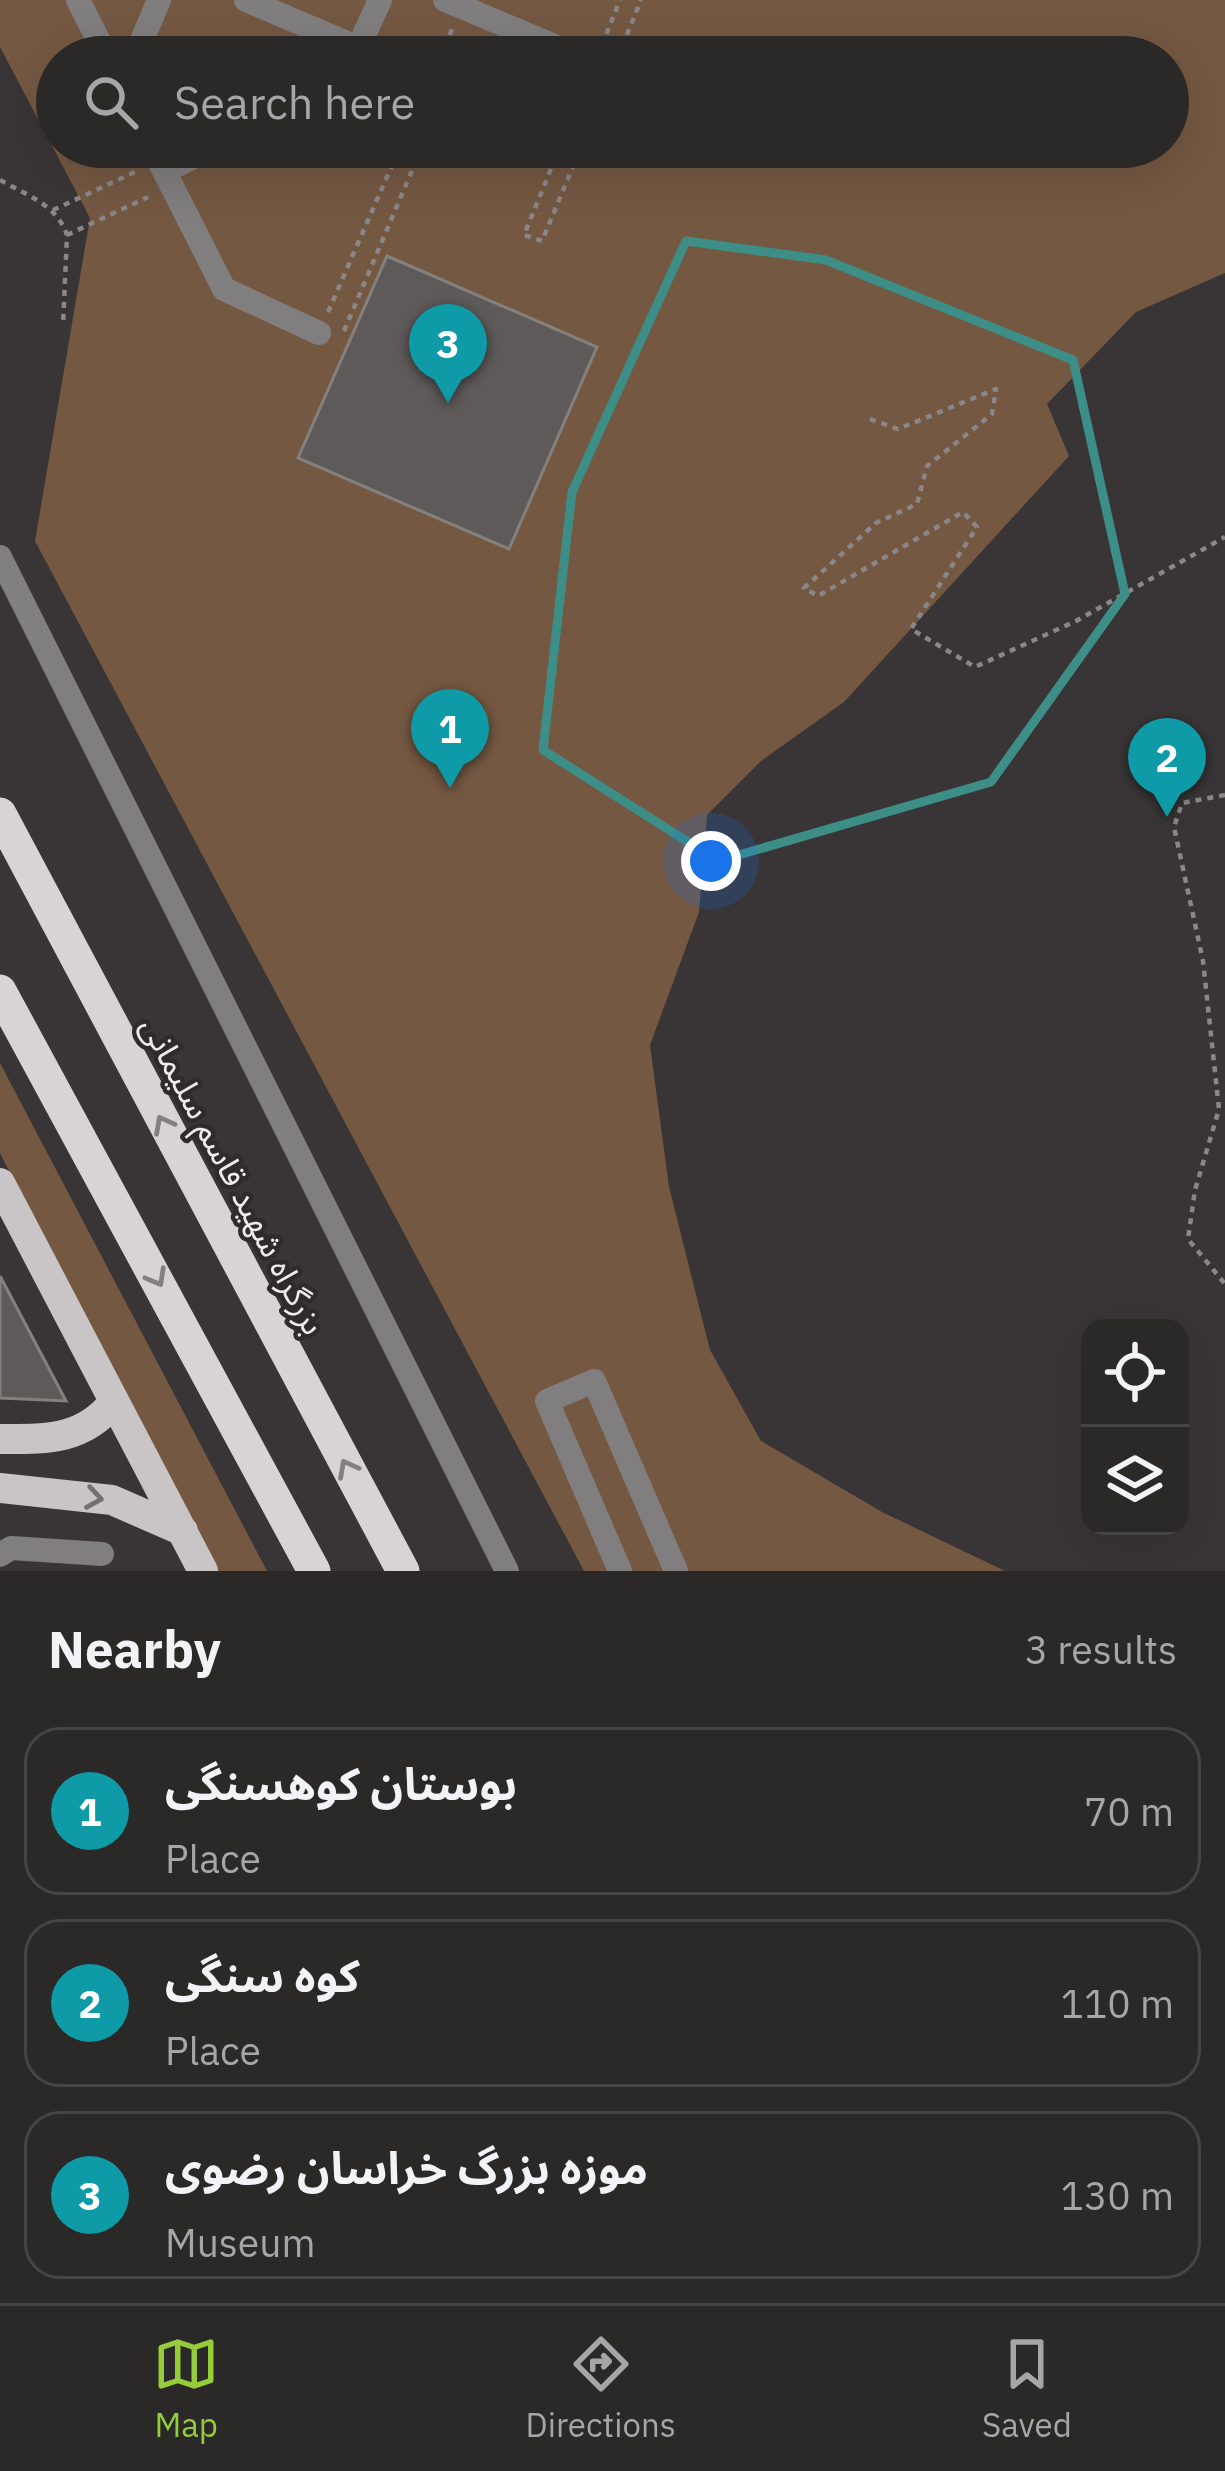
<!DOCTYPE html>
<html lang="en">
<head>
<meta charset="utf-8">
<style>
	:root { --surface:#2b2828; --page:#333030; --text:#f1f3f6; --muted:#a6a6a8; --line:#474445; --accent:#95cc3a }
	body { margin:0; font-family:"IBM Plex Sans","Noto Sans Arabic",sans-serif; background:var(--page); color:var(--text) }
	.controls { position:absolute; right:36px; bottom:36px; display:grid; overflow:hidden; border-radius:24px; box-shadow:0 12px 48px #0002 }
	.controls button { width:108px; height:108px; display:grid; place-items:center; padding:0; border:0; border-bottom:3px solid var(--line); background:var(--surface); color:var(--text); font:60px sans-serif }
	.you { position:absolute; left:711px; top:861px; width:42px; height:42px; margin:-30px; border:9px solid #fff; border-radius:50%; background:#1a73e8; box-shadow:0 0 0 18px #1a73e833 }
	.badge { display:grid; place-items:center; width:78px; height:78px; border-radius:50%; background:var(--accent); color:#fff; font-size:39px; font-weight:700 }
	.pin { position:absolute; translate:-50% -99px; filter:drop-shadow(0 3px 6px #0008) }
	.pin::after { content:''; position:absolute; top:63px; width:42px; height:36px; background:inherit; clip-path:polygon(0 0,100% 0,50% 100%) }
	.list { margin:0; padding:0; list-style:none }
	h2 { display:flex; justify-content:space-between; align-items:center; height:156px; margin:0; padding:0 48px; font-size:51px }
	h2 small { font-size:39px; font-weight:400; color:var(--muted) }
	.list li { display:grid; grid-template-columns:78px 1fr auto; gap:36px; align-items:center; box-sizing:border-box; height:168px; margin:0 24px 24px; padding:0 24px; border:3px solid var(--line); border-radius:36px }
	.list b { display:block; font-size:45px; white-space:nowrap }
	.list p { margin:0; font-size:39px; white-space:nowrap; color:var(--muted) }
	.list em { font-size:39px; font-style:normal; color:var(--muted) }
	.icon { flex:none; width:66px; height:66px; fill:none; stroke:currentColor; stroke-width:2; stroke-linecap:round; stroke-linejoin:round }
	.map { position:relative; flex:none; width:1225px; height:1571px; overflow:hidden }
	.search { position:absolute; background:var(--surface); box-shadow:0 12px 48px #0002; left:36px; right:36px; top:36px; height:132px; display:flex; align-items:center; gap:30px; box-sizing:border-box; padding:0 42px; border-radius:66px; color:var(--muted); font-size:45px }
	.sheet { height:732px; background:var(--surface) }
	nav { display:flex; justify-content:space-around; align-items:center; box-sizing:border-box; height:168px; border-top:3px solid var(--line); background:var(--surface); font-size:33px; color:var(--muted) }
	nav a { display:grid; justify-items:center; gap:6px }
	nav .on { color:var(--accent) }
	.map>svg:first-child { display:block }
</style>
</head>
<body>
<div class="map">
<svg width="1225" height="1571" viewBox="0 0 1225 1571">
	<rect width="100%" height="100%" fill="#393536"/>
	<!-- green -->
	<path fill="#745842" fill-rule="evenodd" d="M0,0H1225V273L1136,312L1047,404L1069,456L844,702L761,761L707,815L699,912L650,1045L669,1187L710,1350L761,1441L882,1512L1005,1571H584L35,541L90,218L0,47ZM57,57H1168V147H57Z
		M0,1063L267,1571H212L0,1153Z"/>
	<!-- building -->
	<path fill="#5e5a59" stroke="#84807e" stroke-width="3" d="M387,256L597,347L509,549L298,458Z
		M0,1276L66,1401L0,1398Z"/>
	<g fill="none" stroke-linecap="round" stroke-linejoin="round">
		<!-- path -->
		<path stroke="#8b8788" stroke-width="4.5" stroke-dasharray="6 6" stroke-linecap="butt" d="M602,45L620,0
			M440,57L453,27
			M460,57L469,35
			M618,57L641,0
			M560,147L524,235L542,241L581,147
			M0,180C27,195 57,205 67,235L63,325
			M53,210L135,172
			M67,235L148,197
			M328,312L400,147
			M344,331L422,147
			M870,419L898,429L996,389L992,414L927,466L917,504L876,523L804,588L818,596L963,512L977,527L911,629L975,667L1076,621L1225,537
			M1225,795L1182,803L1174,827L1203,961L1219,1109L1195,1190L1188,1239L1225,1284"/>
		<!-- pedestrian -->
		<path stroke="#807e7f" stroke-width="24" d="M78,0L107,57
			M246,0L380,57
			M445,0L581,57
			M135,57L159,0
			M354,57L380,0
			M152,147L224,289L319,333
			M165,171L214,147"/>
		<!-- minor -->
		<path stroke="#807e7f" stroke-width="24" d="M0,557L507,1571
			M0,1555L11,1548L102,1554
			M620,1571L547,1401L594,1381L676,1571"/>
		<!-- primary -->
		<path stroke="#c9c5c7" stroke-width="30" d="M0,1183L203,1571
			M0,1439C45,1439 82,1441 113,1403
			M0,1488L112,1500L183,1531"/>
		<!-- trunk -->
		<path stroke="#d8d3d5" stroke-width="33" d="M0,814L403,1571
			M0,991L314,1571"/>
	</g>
	<!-- one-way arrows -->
	<defs><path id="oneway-chevron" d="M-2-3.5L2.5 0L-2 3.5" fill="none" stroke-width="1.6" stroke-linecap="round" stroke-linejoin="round" transform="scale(3)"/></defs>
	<g stroke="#847f80">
		<use href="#oneway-chevron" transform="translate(163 1124) rotate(-118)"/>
		<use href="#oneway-chevron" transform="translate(157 1278) rotate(61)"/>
		<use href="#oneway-chevron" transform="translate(347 1468) rotate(-118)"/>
	</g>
	<use stroke="#747072" href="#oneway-chevron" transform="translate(94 1498) rotate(9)"/>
	<!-- marked area -->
	<path fill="none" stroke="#3c8e87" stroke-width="9" stroke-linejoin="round" d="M686,241L826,260L1073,360L1125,594L991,782L718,861L543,750L572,492Z"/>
	<g text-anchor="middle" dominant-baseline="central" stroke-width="9" stroke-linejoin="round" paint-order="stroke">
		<!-- street labels -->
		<g font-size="33" fill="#efeced" stroke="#2f2b2c">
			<text transform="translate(234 1175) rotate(62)">بزرگراه شهید قاسم سلیمانی</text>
		</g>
	</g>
</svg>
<div class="controls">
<button><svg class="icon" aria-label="locate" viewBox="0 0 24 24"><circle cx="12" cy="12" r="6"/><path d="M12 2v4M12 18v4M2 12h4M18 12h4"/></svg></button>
<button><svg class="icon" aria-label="layers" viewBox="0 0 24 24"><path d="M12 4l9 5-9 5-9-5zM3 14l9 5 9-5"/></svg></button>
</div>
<div class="you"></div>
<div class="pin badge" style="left:450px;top:788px;background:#0f9aa8">1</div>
<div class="pin badge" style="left:1167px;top:817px;background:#0f9aa8">2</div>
<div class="pin badge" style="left:448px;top:403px;background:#0f9aa8">3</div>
<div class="search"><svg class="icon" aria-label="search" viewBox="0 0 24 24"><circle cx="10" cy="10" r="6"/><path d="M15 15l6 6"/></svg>Search here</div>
</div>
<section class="sheet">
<h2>Nearby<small>3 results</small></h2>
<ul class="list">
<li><span class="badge" style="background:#0f9aa8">1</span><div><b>بوستان کوهسنگی</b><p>Place</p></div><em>70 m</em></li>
<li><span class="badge" style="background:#0f9aa8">2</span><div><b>کوه سنگی</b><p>Place</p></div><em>110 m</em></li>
<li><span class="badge" style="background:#0f9aa8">3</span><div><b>موزه بزرگ خراسان رضوی</b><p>Museum</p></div><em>130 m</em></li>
</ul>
</section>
<nav>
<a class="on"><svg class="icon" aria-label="map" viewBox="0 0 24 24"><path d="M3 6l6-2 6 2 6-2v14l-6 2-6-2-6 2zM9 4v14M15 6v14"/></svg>Map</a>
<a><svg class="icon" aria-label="directions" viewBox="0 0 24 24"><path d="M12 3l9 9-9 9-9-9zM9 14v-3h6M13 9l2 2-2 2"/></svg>Directions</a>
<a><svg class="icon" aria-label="saved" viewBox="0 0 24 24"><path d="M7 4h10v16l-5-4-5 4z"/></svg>Saved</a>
</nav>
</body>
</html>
